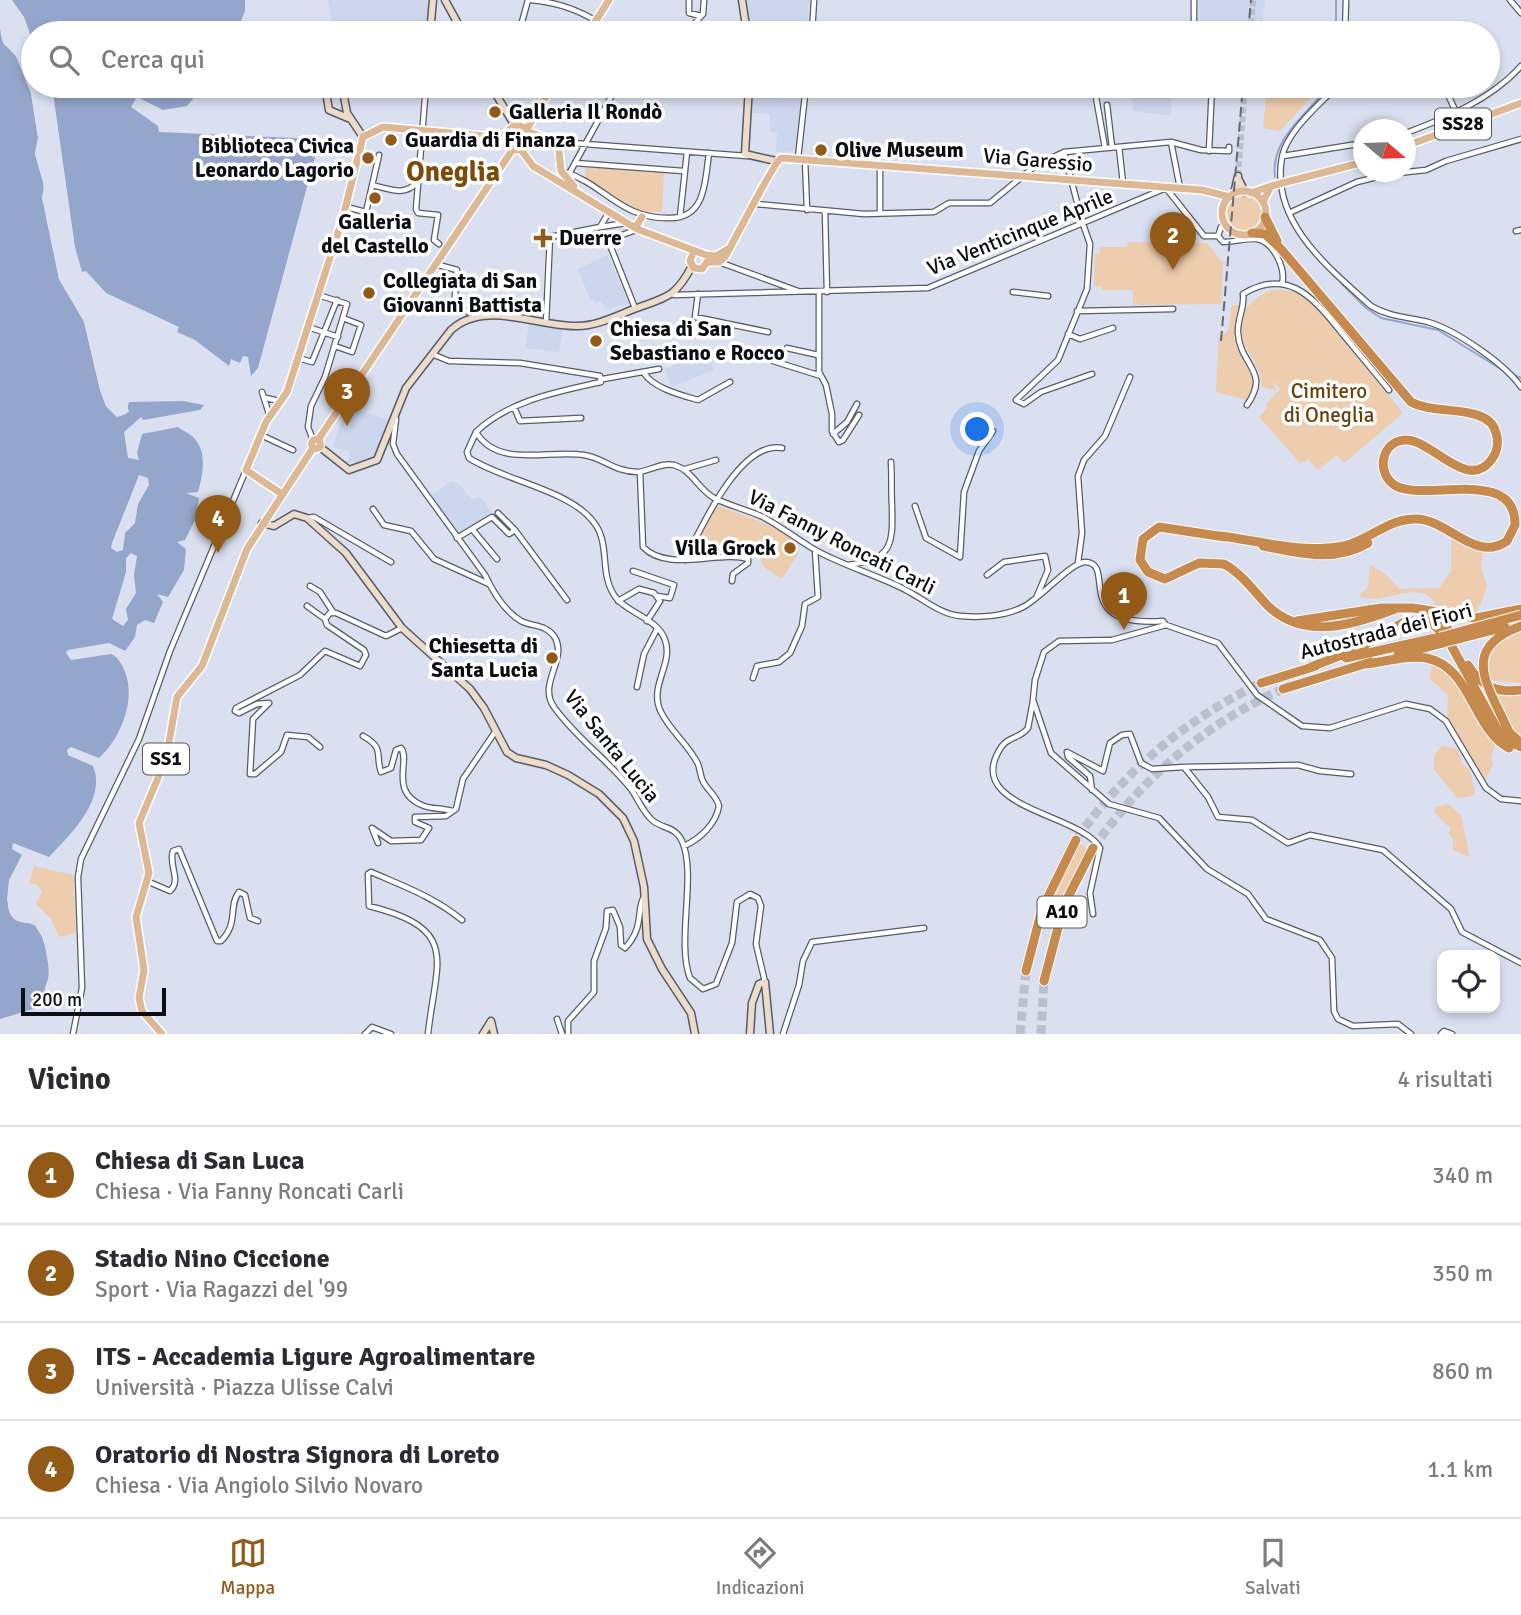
<!DOCTYPE html>
<html lang="it">
<head>
<meta charset="utf-8">
<style>
	:root { --surface:#fff; --page:#f2f2f3; --text:#2b2b33; --muted:#7c7c81; --line:#e1e1e2; --accent:#935916 }
	body { margin:0; font-family:Signika,sans-serif; background:var(--page); color:var(--text) }
	.controls { position:absolute; right:21px; bottom:21px; display:grid; overflow:hidden; border-radius:14px; box-shadow:0 4px 10px #0003 }
	.controls button { width:63px; height:63px; display:grid; place-items:center; padding:0; border:0; border-bottom:2px solid var(--line); background:var(--surface); color:var(--text); font:35px sans-serif }
	.compass { position:absolute; left:1353px; top:119px; width:63px; height:63px; border-radius:50%; background:var(--surface); box-shadow:0 4px 10px #0003; rotate:109deg }
	.scale { position:absolute; left:21px; bottom:18px; width:145px; box-sizing:border-box; padding-left:7px; border:4px solid #0c0e13; border-top:0; font-size:19px; line-height:24px; white-space:nowrap; color:#0c0e13; -webkit-text-stroke:5px #fff; paint-order:stroke }
	.you { position:absolute; left:978px; top:430px; width:24px; height:24px; margin:-18px; border:5px solid #fff; border-radius:50%; background:#1a73e8; box-shadow:0 0 0 10px #1a73e833 }
	.badge { display:grid; place-items:center; width:46px; height:46px; border-radius:50%; background:var(--accent); color:#fff; font-size:23px; font-weight:700 }
	.pin { position:absolute; translate:-50% -58px; filter:drop-shadow(0 2px 4px #0008) }
	.pin::after { content:''; position:absolute; top:37px; width:24px; height:21px; background:inherit; clip-path:polygon(0 0,100% 0,50% 100%) }
	.list { margin:0; padding:0; list-style:none }
	h2 { display:flex; justify-content:space-between; align-items:center; height:91px; margin:0; padding:0 28px; font-size:30px }
	h2 small { font-size:23px; font-weight:400; color:var(--muted) }
	.list li { display:grid; grid-template-columns:46px 1fr auto; gap:21px; align-items:center; box-sizing:border-box; height:98px; padding:0 28px; border-top:2px solid var(--line) }
	.list b { display:block; font-size:26px; white-space:nowrap }
	.list p { margin:0; font-size:23px; white-space:nowrap; color:var(--muted) }
	.list em { font-size:23px; font-style:normal; color:var(--muted) }
	.icon { flex:none; width:38px; height:38px; fill:none; stroke:currentColor; stroke-width:2; stroke-linecap:round; stroke-linejoin:round }
	.map { position:relative; flex:none; width:1521px; height:1034px; overflow:hidden }
	.search { position:absolute; background:var(--surface); box-shadow:0 4px 10px #0003; left:21px; right:21px; top:21px; height:77px; display:flex; align-items:center; gap:18px; box-sizing:border-box; padding:0 24px; border-radius:38px; color:var(--muted); font-size:26px }
	.sheet { height:483px; background:var(--surface) }
	nav { display:flex; justify-content:space-around; align-items:center; box-sizing:border-box; height:98px; border-top:2px solid var(--line); background:var(--surface); font-size:19px; color:var(--muted) }
	nav a { display:grid; justify-items:center; gap:4px }
	nav .on { color:var(--accent) }
	.map>svg:first-child { display:block }
</style>
</head>
<body>
<div class="map">
<svg width="1521" height="1034" viewBox="0 0 1521 1034">
	<rect width="100%" height="100%" fill="#dae0f0"/>
	<!-- built -->
	<path fill="#ccd6ec" d="M328,0H429L427,33H334Z
		M746,0H809L807,33H751Z
		M1199,0H1265L1261,33H1200Z
		M752,86H802L795,151L776,152L777,133L770,132V114L751,113Z
		M1131,86H1172L1171,116L1133,111Z
		M608,255L629,304L605,309L601,301L595,303L593,299L590,300L578,269Z
		M529,324L563,328L559,352L525,348Z
		M707,352L714,370L671,387L665,369Z
		M346,406L389,420L374,459L347,463L350,452L333,447Z
		M451,481L459,484L471,499L481,497L492,513L459,536L430,497Z"/>
	<!-- green -->
	<path fill="#eeccae" d="M1267,86H1316L1319,89L1280,131L1263,128Z
		M586,167L664,173L662,212H637L585,180Z
		M1225 213a19 19 0 1 1 38 0a19 19 0 1 1-38 0Z
		M1128,242L1207,243L1223,263L1221,304L1133,305V290H1101V286H1094L1095,253H1100V247H1127Z
		M1276,289L1301,293L1316,306L1403,413L1344,463L1337,455L1318,470L1308,459L1301,464L1259,417L1268,407L1266,404L1280,389L1273,381L1276,390L1262,387L1260,373L1253,363H1256C1232,333 1236,301 1276,289Z
		M1232,305H1242C1239,316 1234,326 1235,338C1238,362 1264,376 1247,400L1216,392L1219,333L1223,335L1228,331Z
		M717,506L762,522L799,542L798,554L782,579L765,568L756,553L749,557L688,558Z
		M1451,536L1483,551L1481,567L1487,587L1476,615L1438,609C1424,573 1384,608 1359,596L1368,587L1370,565L1388,576L1399,589L1439,588L1451,571Z
		M1521,629V683L1490,680C1482,653 1497,637 1521,629Z
		M1433,663L1450,675L1495,745L1491,758L1493,765L1484,782L1447,719L1448,695L1429,678Z
		M1496,694H1521V739L1515,734Z
		M1442,746L1458,749L1462,763L1470,771L1475,792L1472,796L1457,798L1434,769V755Z
		M1448,804L1461,815L1470,857L1453,850V839L1448,833L1451,829L1434,812L1437,807Z
		M1078,843L1088,849L1067,891L1052,911L1055,887Z
		M34,866L73,875L76,933L59,937L51,919L36,904L42,891L38,885L29,883Z"/>
	<!-- water -->
	<path fill="#95a6cc" d="M12,0H245V11L236,33H33V42L24,17Z
		M0,29L2,40L16,56L31,93L38,138L35,154L43,179L45,210L59,279L84,322L100,390L106,406L117,417L126,414L129,402L183,401L204,405L200,410L143,420L141,417L124,432L128,458L139,460L137,453L142,434L178,427C182,431 188,432 192,436C208,450 203,475 198,492L186,493L199,498L196,518L185,540L177,542L186,549L184,570L168,597L157,594L163,602L154,623L145,620L137,625L135,637L125,651L109,643L68,650L66,653L71,660L111,654L116,657C142,686 124,736 99,758L71,747L67,750L68,755L93,766C107,800 70,835 49,857L13,843L12,849L22,855C14,869 0,904 13,918C20,925 30,921 38,927C50,954 52,979 43,1006L0,1019Z
		M52,86H204L187,106L163,110L137,97L131,107L158,126L159,132L320,139L258,368L251,376L248,357L243,356L240,363L231,359L229,366L195,340L177,332L179,327L106,293L86,271L82,272L75,247Z"/>
	<!-- pier -->
	<path fill="#dae0f0" d="M0,26L6,41L15,48L30,77L41,137L39,153L48,186L45,198L63,278L87,320L109,405L117,413L125,411V399L126,402L129,412L117,417L106,406L100,390L84,321L59,279L42,198L44,186L35,154L38,138L31,93L16,56L3,43Z
		M139,475L148,478L149,485L138,504L135,523L125,533L123,550L117,552L111,548L112,543Z
		M131,553L137,556L134,575L136,593L126,609L128,620L123,626L112,619L126,572V558Z
		M22,855L25,856L13,881L10,900L16,917L31,919L41,925L49,944L53,973L44,1009L45,988L50,973L44,940L34,924L14,919L7,900L9,880Z"/>
	<g fill="none" stroke-linecap="round" stroke-linejoin="round">
		<!-- stream -->
		<path stroke="#95a6cc" stroke-width="2" d="M1336,0V33
			M1275,177C1270,138 1308,115 1328,86
			M1342,284L1366,308L1381,318L1438,330L1504,371
			M1512,374L1521,378"/>
		<!-- secondary-tunnel -->
		<path stroke="#bbc0cf" stroke-width="6" stroke-dasharray="6 3" stroke-linecap="butt" d="M1250,33L1253,0
			M1238,176L1245,86"/>
		<!-- motorway-tunnel -->
		<path stroke="#bbc0cf" stroke-width="9" stroke-dasharray="9 4.5" stroke-linecap="butt" d="M1077,838C1126,770 1185,720 1261,683
			M1093,848C1142,779 1204,724 1283,689
			M1020,1034L1026,971
			M1041,1034L1044,981"/>
		<defs>
			<path id="minor" d="M531,0C555,2 575,8 596,21
				M689,0V13L701,16
				M1510,0L1521,13
				M813,26L952,25L986,33
				M519,33L528,0
				M686,33L703,14L704,0
				M812,33L814,0
				M1194,33V0
				M1345,33L1346,0
				M1421,33H1422
				M426,86L416,209L418,213L438,215L434,240L439,244
				M1094,86L1105,148
				M1337,86C1319,105 1287,131 1282,157C1270,222 1329,268 1371,306C1389,317 1408,317 1428,322C1456,330 1505,364 1521,387
				M1444,86L1456,112
				M1107,105L1112,147
				M1406,133C1446,118 1492,99 1521,66
				M558,142L747,156
				M1171,142L1180,188
				M1119,147L1123,183
				M1209,151L1212,86
				M1064,152L1078,206
				M1283,156L1364,143
				M798,158L806,86
				M805,159L807,210
				M575,163L683,171
				M564,172C605,184 619,219 670,218C706,218 705,181 709,153
				M569,174L617,86
				M372,185C389,189 405,197 417,182
				M756,204L864,214L934,212L949,203H990L1035,166L1064,152L1171,142L1201,150L1229,151V147
				M346,207L366,212L379,155
				M825,211L827,292
				M609,212L600,227L626,223
				M880,213V166
				M1289,213L1357,182L1389,174L1426,170L1446,161L1521,139
				M680,217L687,152
				M1516,231L1521,230
				M1218,236L1223,242C1234,242 1247,238 1257,239C1274,242 1286,269 1282,284
				M1218,236L1221,227L1226,226
				M719,262L798,291
				M435,264L457,270L454,308L484,315
				M819,292V372L826,385L832,414V431L839,442L843,440L859,415
				M1013,292L1048,296
				M698,294L695,317L768,332
				M674,295L928,288L1166,188L1204,236H1218
				M635,308L608,240L636,230
				M1077,311L1173,309
				M546,323L550,237L600,227
				M308,327L338,337
				M1068,334L1080,339L1113,328
				M335,346L352,352L361,325L343,318
				M787,348L818,355
				M432,354L449,361L520,363L600,376L601,382C557,392 510,400 476,432C498,469 549,449 584,455C604,458 614,472 638,472C650,471 662,462 674,465C692,470 698,489 714,498C730,506 748,510 763,517C782,527 799,541 817,551C845,566 876,575 904,589C922,598 941,615 961,616C981,618 1005,616 1023,607C1041,598 1072,561 1086,562C1117,564 1070,628 1163,621L1166,625L1112,640L1059,641L1044,652L1035,680L1033,700L1051,753L1109,804L1159,818L1207,869L1248,894L1266,919L1320,940L1332,958L1334,1011L1338,1019L1353,1026L1398,1024L1411,1034
				M298,358L312,362L337,300
				M773,361L821,376
				M644,373C653,388 681,395 698,400L730,382
				M603,379L659,369
				M262,392L270,417
				M266,398L279,401
				M1016,400L1058,360L1087,289L1090,244L1083,224
				M1016,400L1024,404L1041,392L1092,374
				M1247,405C1271,371 1240,366 1238,333C1237,319 1245,308 1243,294C1286,268 1311,295 1337,327C1354,348 1372,369 1389,390
				M514,407L520,421L581,418
				M396,419L393,444L397,454L485,575C493,592 504,611 521,621C533,627 545,624 554,636C569,659 537,683 554,707C576,738 608,760 631,789C638,799 643,812 652,820C662,829 675,826 682,841C697,874 676,942 690,978L703,989L716,984L732,943L737,902L750,894L758,898L761,906L756,944L765,982
				M476,432L467,452L469,458C504,481 572,490 595,524C611,546 598,576 617,599C629,613 659,620 665,640C674,664 648,686 661,712C670,731 689,745 698,764C700,769 700,774 702,779C706,790 716,794 719,806C716,824 700,839 684,846
				M833,434L847,422L857,404
				M261,435L293,450
				M313,440L308,427L311,406L325,377L347,304L318,295
				M685,469L716,460
				M640,472L643,547C668,573 720,550 748,559V563L733,574L732,581
				M915,506L926,538L960,557L964,492L979,451L993,431
				M373,509L384,525L411,531L434,559L489,584
				M498,513L515,530L567,600
				M307,518L314,517L391,562
				M472,529L497,559
				M457,538L492,517L509,534L515,530
				M685,560C701,528 740,440 782,448
				M1078,563L1082,533L1078,476L1084,460L1105,436L1130,377
				M848,565C892,559 893,546 892,506C891,491 892,476 891,462
				M633,571L674,585L670,598L657,596
				M987,575L1004,562L1045,556L1048,570L1037,596
				M310,586L320,592L333,612
				M618,601L639,589L654,593L660,601L647,621
				M307,606L325,619
				M1166,625L1218,643L1257,695L1302,726L1330,728L1406,704L1430,709L1446,721L1486,788L1501,799L1521,801
				M753,678L757,666L779,662L790,653L802,626L805,604L818,597L815,550
				M637,687L644,654L657,629
				M1033,701L1028,728C1021,738 1008,737 1002,746C959,808 1081,813 1100,848L1090,893L1093,914
				M363,736C385,748 375,755 381,772L391,768L396,750L401,748C411,760 388,793 424,806C432,809 442,808 452,811
				M320,747L308,737L287,735L281,752L255,774H250L253,719L269,703L257,704L239,713L235,711L236,708L300,675L325,651L360,666L366,655L364,650L327,625L325,619L330,613H336L386,636L402,628
				M1184,767L1298,765L1320,771L1351,774
				M1092,790L1090,776L1068,757L1067,752L1103,771L1110,743L1122,735L1130,734L1141,763L1152,769L1184,767L1208,797L1218,817L1252,820L1288,843L1310,835L1383,850L1451,909L1462,932L1521,963
				M378,843L372,828L391,841L421,840L429,828L415,822V817L446,816L456,809L463,779L495,732
				M149,882L170,891C182,880 168,865 173,851L179,849L217,941H221C239,923 228,906 239,892L245,895L250,918L258,921
				M557,1019L562,1034
				M73,1034L82,988L78,877L81,859L139,739L170,651L246,470
				M365,1034L372,1027L391,1034
				M428,1034C436,960 461,929 369,906L368,874L371,872C403,886 434,897 462,920
				M568,1034V1021L594,992V961L606,928L607,911L613,910L620,927L621,945L625,948C645,927 636,908 644,897
				M783,1034L799,985L803,961L812,942L924,928
				M1441,1034L1444,1031L1452,1034"/>
			<path id="secondary" d="M445,0L463,33
				M742,0L747,33
				M430,33L433,0
				M325,86L329,110L348,118
				M342,86L347,113L363,137
				M491,86L515,126
				M749,86L745,154L776,161
				M1238,178L1245,192
				M1234,194L1238,176
				M320,447L349,470L377,460L406,388L451,330C484,299 538,327 577,326C597,326 616,316 634,309C667,297 675,298 692,266
				M262,523L274,526L294,514L307,518L346,553L402,628L470,689L484,708L507,752L516,758L546,765L568,775L599,794L623,818L634,841L644,887L647,939L662,969L691,1013L695,1034
				M483,1034L491,1021L494,1034
				M750,1034L752,1003L759,984L765,982L770,1034"/>
			<path id="primary" d="M588,33L609,0
				M506 138a12 12 0 1 1 24 0a12 12 0 1 1-24 0Z
				M527,129L552,86
				M529,132L558,142L561,171L574,186
				M1406,146L1521,103
				M521,150L533,166L637,229L706,255L716,256L728,249
				M1271,186L1364,162
				M1222 213a22 22 0 1 1 44 0a22 22 0 1 1-44 0Z
				M1251,193L1271,186L1263,202
				M637,225L642,217
				M692,256L690,261L694,268L702,269L707,262
				M707,262H719L725,257C733,243 774,162 781,158L1202,190L1230,197
				M311.5 444a4.5 4.5 0 1 1 9 0a4.5 4.5 0 1 1-9 0Z
				M318,440L513,149
				M282,494L246,470L266,422L287,392L343,217L363,137L383,127L495,137L506,134
				M162,1034L142,1011L139,998L144,970L136,917L149,873L139,823L166,759L177,697L202,666L247,549L313,448"/>
			<path id="motorway" d="M1265,217L1277,241
				M1221,536C1259,541 1305,554 1344,546C1370,540 1390,517 1418,519C1449,521 1476,563 1507,541L1515,525C1516,466 1426,502 1396,486C1375,474 1381,440 1406,440C1433,440 1468,493 1492,459C1497,452 1499,442 1496,433C1489,403 1437,416 1411,402L1281,249L1265,234L1252,233
				M1225,537L1159,527L1143,539L1140,560L1148,572L1165,579L1199,563L1224,564C1241,573 1254,591 1267,605C1303,641 1353,625 1395,609
				M1263,546C1299,553 1334,563 1368,543
				M1433,614L1443,622L1455,640
				M1297,621L1381,608H1413L1476,618L1521,609
				M1398,655L1443,643
				M1346,658L1440,637
				M1366,664C1385,662 1406,655 1426,658C1471,666 1472,728 1509,748
				M1468,665C1481,687 1497,693 1521,690
				M1311,667L1359,648L1406,621H1429L1446,636L1499,732L1506,740L1521,747
				M1261,683L1316,666
				M1283,689L1371,662
				M1500,713L1509,732L1521,743
				M1026,971L1042,909L1076,840
				M1044,981L1064,905L1093,848"/>
		</defs>
		<!-- minor casing -->
		<use href="#minor" stroke="#565c69" stroke-width="7"/>
		<!-- secondary casing -->
		<use href="#secondary" stroke="#565c69" stroke-width="9"/>
		<!-- primary casing -->
		<use href="#primary" stroke="#fff" stroke-width="10"/>
		<!-- motorway casing -->
		<use href="#motorway" stroke="#fff" stroke-width="11"/>
		<!-- minor -->
		<use href="#minor" stroke="#fff" stroke-width="4.5"/>
		<!-- secondary -->
		<use href="#secondary" stroke="#eedcca" stroke-width="6"/>
		<!-- primary -->
		<use href="#primary" stroke="#ddb895" stroke-width="7"/>
		<!-- motorway -->
		<use href="#motorway" stroke="#c6894e" stroke-width="9"/>
		<!-- rail -->
		<path stroke="#656972" stroke-width="2" stroke-dasharray="10 5" stroke-linecap="butt" d="M1248,33L1251,0
			M1221,341L1243,86"/>
		<defs>
			<path id="motorway-bridge" d="M1440,637L1521,615
				M1443,643L1505,627
				M1500,713C1479,671 1470,645 1521,626"/>
		</defs>
		<!-- motorway-bridge casing -->
		<use href="#motorway-bridge" stroke="#fff" stroke-width="11" stroke-linecap="butt"/>
		<!-- motorway-bridge -->
		<use href="#motorway-bridge" stroke="#c6894e" stroke-width="9"/>
	</g>
	<!-- markers -->
	<g fill="#935916" stroke="#fff" stroke-width="2.5">
		<circle cx="495" cy="112" r="7"/>
		<circle cx="391" cy="140" r="7"/>
		<circle cx="821" cy="150" r="7"/>
		<circle cx="368" cy="158" r="7"/>
		<circle cx="375" cy="198" r="7"/>
		<path d="M539.5 227.5h7v7h7v7h-7v7h-7v-7h-7v-7h7z"/>
		<circle cx="369" cy="293" r="7"/>
		<circle cx="596" cy="341" r="7"/>
		<circle cx="790" cy="548" r="7"/>
		<circle cx="552" cy="658" r="7"/>
	</g>
	<g text-anchor="middle" dominant-baseline="central" stroke-width="7" stroke-linejoin="round" paint-order="stroke">
		<!-- shield labels -->
		<g fill="#fff" stroke="#55565a" stroke-width="2">
			<rect x="1435" y="108.5" width="56" height="31" rx="5"/>
			<rect x="143" y="743.5" width="46" height="31" rx="5"/>
			<rect x="1037.5" y="896.5" width="49" height="31" rx="5"/>
		</g>
		<g font-size="19" font-weight="bold" fill="#0c0e13">
			<text x="1463" y="124">SS28</text>
			<text x="166" y="759">SS1</text>
			<text x="1062" y="912">A10</text>
		</g>
		<!-- poi labels -->
		<g font-size="21" font-weight="bold" fill="#0c0e13" stroke="#fff" text-anchor="start">
			<text x="509" y="112">Galleria Il Rondò</text>
			<text x="405" y="140">Guardia di Finanza</text>
			<text x="354" y="146" text-anchor="end">Biblioteca Civica<tspan x="354" dy="24">Leonardo Lagorio</tspan></text>
			<text x="835" y="150">Olive Museum</text>
			<text x="375" y="222" text-anchor="middle">Galleria<tspan x="375" dy="24">del Castello</tspan></text>
			<text x="559" y="238">Duerre</text>
			<text x="383" y="281">Collegiata di San<tspan x="383" dy="24">Giovanni Battista</tspan></text>
			<text x="610" y="329">Chiesa di San<tspan x="610" dy="24">Sebastiano e Rocco</tspan></text>
			<text x="776" y="548" text-anchor="end">Villa Grock</text>
			<text x="538" y="646" text-anchor="end">Chiesetta di<tspan x="538" dy="24">Santa Lucia</tspan></text>
		</g>
		<!-- street labels -->
		<g font-size="21" fill="#0c0e13" stroke="#fff">
			<text transform="translate(1038 160) rotate(5)">Via Garessio</text>
			<text transform="translate(1020 232) rotate(-22)">Via Venticinque Aprile</text>
			<text transform="translate(842 542) rotate(27)">Via Fanny Roncati Carli</text>
			<text transform="translate(1386 631) rotate(-14)">Autostrada dei Fiori</text>
			<text transform="translate(612 746) rotate(51)">Via Santa Lucia</text>
		</g>
		<!-- park labels -->
		<g font-size="21" fill="#6d400b" stroke="#fff">
			<text x="1329" y="391">Cimitero<tspan x="1329" dy="24">di Oneglia</tspan></text>
		</g>
		<!-- district labels -->
		<g font-size="28" font-weight="bold" fill="#7e4a08" stroke="#fff">
			<text x="453" y="172">Oneglia</text>
		</g>
	</g>
</svg>
<div class="controls">
<button><svg class="icon" aria-label="locate" viewBox="0 0 24 24"><circle cx="12" cy="12" r="6"/><path d="M12 2v4M12 18v4M2 12h4M18 12h4"/></svg></button>
</div>
<svg class="compass" viewBox="-18 -18 36 36"><path d="M0-13l5 13h-10z" fill="#e53935"/><path d="M0 13l5-13h-10z" fill="#7c7c81"/></svg>
<div class="scale">200 m</div>
<div class="you"></div>
<div class="pin badge" style="left:1124px;top:630px">1</div>
<div class="pin badge" style="left:1173px;top:270px">2</div>
<div class="pin badge" style="left:347px;top:426px">3</div>
<div class="pin badge" style="left:218px;top:553px">4</div>
<div class="search"><svg class="icon" aria-label="search" viewBox="0 0 24 24"><circle cx="10" cy="10" r="6"/><path d="M15 15l6 6"/></svg>Cerca qui</div>
</div>
<section class="sheet">
<h2>Vicino<small>4 risultati</small></h2>
<ul class="list">
<li><span class="badge">1</span><div><b>Chiesa di San Luca</b><p>Chiesa · Via Fanny Roncati Carli</p></div><em>340 m</em></li>
<li><span class="badge">2</span><div><b>Stadio Nino Ciccione</b><p>Sport · Via Ragazzi del '99</p></div><em>350 m</em></li>
<li><span class="badge">3</span><div><b>ITS - Accademia Ligure Agroalimentare</b><p>Università · Piazza Ulisse Calvi</p></div><em>860 m</em></li>
<li><span class="badge">4</span><div><b>Oratorio di Nostra Signora di Loreto</b><p>Chiesa · Via Angiolo Silvio Novaro</p></div><em>1.1 km</em></li>
</ul>
</section>
<nav>
<a class="on"><svg class="icon" aria-label="map" viewBox="0 0 24 24"><path d="M3 6l6-2 6 2 6-2v14l-6 2-6-2-6 2zM9 4v14M15 6v14"/></svg>Mappa</a>
<a><svg class="icon" aria-label="directions" viewBox="0 0 24 24"><path d="M12 3l9 9-9 9-9-9zM9 14v-3h6M13 9l2 2-2 2"/></svg>Indicazioni</a>
<a><svg class="icon" aria-label="saved" viewBox="0 0 24 24"><path d="M7 4h10v16l-5-4-5 4z"/></svg>Salvati</a>
</nav>
</body>
</html>
